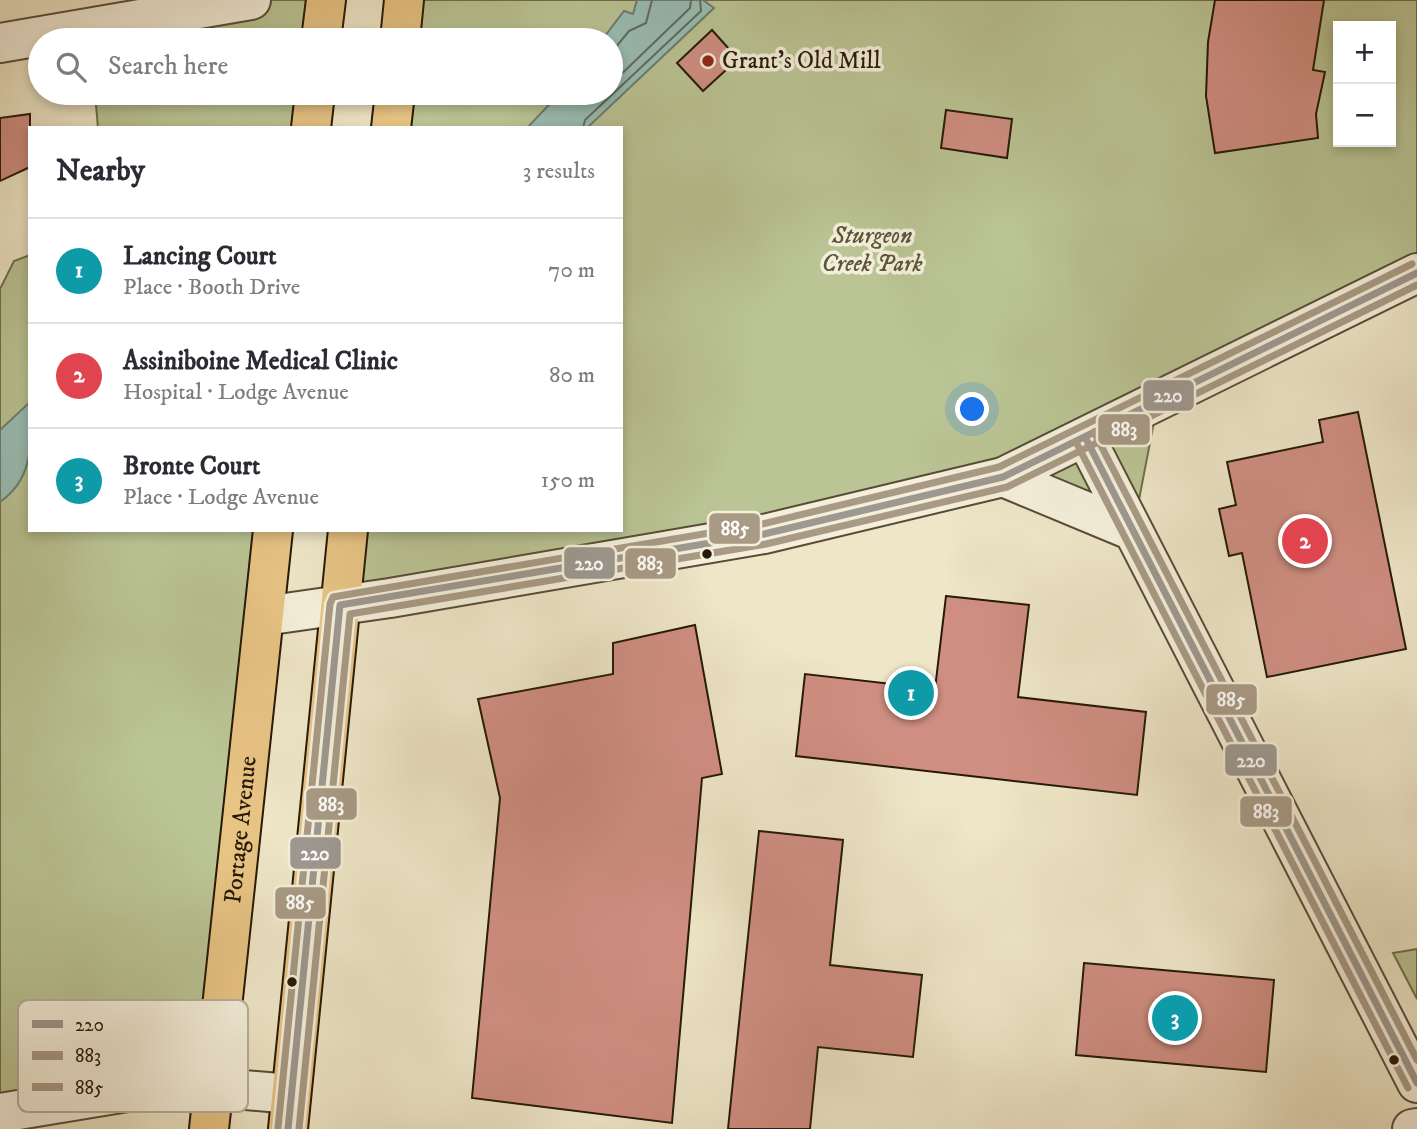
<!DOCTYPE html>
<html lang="en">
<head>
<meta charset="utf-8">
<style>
	:root { --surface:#fff; --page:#f2f2f3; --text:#2b2b33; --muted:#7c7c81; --line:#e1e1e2; --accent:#d93025 }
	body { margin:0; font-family:"IM FELL DW Pica",serif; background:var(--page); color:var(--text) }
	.controls { position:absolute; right:21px; top:21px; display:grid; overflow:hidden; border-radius:0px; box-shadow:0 4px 10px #0003 }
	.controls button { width:63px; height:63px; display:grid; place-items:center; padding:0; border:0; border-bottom:2px solid var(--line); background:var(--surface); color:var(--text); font:35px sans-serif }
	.you { position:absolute; left:973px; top:410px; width:24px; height:24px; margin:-18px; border:5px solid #fff; border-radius:50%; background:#1a73e8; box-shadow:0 0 0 10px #1a73e833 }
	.badge { display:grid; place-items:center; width:46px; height:46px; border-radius:50%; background:var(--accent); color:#fff; font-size:23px; font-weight:700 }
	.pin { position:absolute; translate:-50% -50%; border:4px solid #fff; box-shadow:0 2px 7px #0006 }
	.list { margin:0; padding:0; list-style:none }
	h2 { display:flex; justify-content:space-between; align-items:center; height:91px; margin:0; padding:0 28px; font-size:30px }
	h2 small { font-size:23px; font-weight:400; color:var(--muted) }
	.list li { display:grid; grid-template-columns:46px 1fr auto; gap:21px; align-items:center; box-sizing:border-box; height:105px; padding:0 28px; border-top:2px solid var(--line) }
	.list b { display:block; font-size:26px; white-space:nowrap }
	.list p { margin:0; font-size:23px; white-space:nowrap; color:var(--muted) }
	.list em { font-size:23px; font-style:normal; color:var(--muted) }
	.icon { flex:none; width:38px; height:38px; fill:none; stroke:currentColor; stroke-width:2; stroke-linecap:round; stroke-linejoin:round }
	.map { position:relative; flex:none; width:1417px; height:1129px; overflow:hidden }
	.search { position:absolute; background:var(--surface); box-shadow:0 4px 10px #0003; left:28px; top:28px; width:595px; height:77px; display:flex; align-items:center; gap:18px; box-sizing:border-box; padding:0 24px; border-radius:38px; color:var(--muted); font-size:26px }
	.panel { position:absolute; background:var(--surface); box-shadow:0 4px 10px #0003; left:28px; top:126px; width:595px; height:406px; border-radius:0px }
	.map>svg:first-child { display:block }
</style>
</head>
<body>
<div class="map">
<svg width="1417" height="1129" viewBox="0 0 1417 1129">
	<rect width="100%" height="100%" fill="#eee6c7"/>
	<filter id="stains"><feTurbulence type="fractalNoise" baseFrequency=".00286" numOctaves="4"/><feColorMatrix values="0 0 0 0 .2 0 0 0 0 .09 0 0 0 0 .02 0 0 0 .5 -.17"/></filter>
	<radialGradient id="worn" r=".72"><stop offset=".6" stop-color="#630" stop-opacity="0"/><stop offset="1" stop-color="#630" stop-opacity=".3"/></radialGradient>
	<!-- green -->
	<path fill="#bac494" stroke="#706e4e" stroke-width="2" fill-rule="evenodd" d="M251,0H326L321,40H89Z
		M404,0H1417V273L1158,401L1133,531L1003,477L340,605L348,530H621V128H391L395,93H611V40H400ZM1338,26H1391V142H1338Z
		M95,93H315L311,128H98Z
		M30,255V530H273L213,1088L0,1113V289L14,261Z
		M1417,949V999L1393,953Z"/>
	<!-- water -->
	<path fill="#99bfb6" stroke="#6b7d70" stroke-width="2" d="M637,0H703L714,8L587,128H527L560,93H611V40H602L624,11L633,14Z
		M30,402C30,441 36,477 0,502V430Z"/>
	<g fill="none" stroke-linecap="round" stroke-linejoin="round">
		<!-- shore -->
		<path stroke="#606c5f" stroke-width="2" d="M611,53L629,31L646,23L652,0
			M611,84L690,8L691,0
			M583,128L585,120L701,11L700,0"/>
	</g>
	<!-- building -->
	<path fill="#cf8e81" stroke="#261908" stroke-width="2" d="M1215,0H1324L1313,70L1325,72L1316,114L1318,138L1215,153L1206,96L1208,42Z
		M712,30L738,59L703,91L677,63Z
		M946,110L1012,119L1007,158L941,148Z
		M30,114V167L0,181V118Z
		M1358,412L1406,649L1267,677L1242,553L1229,556L1219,509L1236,505L1227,462L1323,442L1319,420Z
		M946,596L1029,605L1018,697L1146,712L1137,795L796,756L805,674L935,689Z
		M695,625L722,774L702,778L672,1123L472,1098L500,798L478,699L613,674V643Z
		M759,831L843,840L830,965L922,975L913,1057L818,1047L810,1129H728Z
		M1084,963L1274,980L1266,1072L1076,1055Z"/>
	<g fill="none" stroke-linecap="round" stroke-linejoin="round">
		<defs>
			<path id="minor" d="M0,43L251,0
				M1085,437L1417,1083
				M1003,477L1133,531
				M264,616L390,598L764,534L1003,477L1417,273
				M0,1113L176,1084L291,1094
				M1412,1129L1417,1128"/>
			<g id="highway">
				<path d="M321,40L326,0"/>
				<path d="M400,40L404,0"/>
				<path d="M311,128L315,93"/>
				<path d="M391,128L395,93"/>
				<path id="s1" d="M209,1129L273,530"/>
				<path d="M288,1129L348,530"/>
			</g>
		</defs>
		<!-- minor casing -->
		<use href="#minor" stroke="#584c38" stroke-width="42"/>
		<!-- highway casing -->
		<use href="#highway" stroke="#261908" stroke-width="42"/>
		<!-- minor -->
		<use href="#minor" stroke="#f4efdb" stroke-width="38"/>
		<!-- highway -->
		<use href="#highway" stroke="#e7c384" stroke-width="38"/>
		<defs>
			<path id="bus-1" d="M1085,437L1417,1083
				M288,1129L340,605L764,534L1003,477L1417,273"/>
			<path id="bus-2" d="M1076,442L1408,1088
				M299,1129L350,614L766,544L1007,487L1417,285"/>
			<path id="bus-3" d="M1094,432L1417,1060
				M278,1128L330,604L333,597L762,524L999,467L1412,264"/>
		</defs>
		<!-- bus-1 casing -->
		<use href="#bus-1" stroke="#f4efdb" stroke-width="12"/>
		<!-- bus-2 casing -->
		<use href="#bus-2" stroke="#f4efdb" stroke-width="12"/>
		<!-- bus-3 casing -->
		<use href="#bus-3" stroke="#f4efdb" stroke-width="12"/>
		<!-- bus-1 -->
		<use href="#bus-1" stroke="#9d9890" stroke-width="7"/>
		<!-- bus-2 -->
		<use href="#bus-2" stroke="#a89a85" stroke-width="7"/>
		<!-- bus-3 -->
		<use href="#bus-3" stroke="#a89a85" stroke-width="7"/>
	</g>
	<!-- markers -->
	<circle fill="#8f2418" stroke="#f4efdb" stroke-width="2.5" cx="708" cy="61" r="7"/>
	<g fill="#261908" stroke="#f4efdb" stroke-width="2.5">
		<circle cx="707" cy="554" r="6"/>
		<circle cx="292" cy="982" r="6"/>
		<circle cx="1394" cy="1060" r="6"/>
	</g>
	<g text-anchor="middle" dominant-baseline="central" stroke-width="7" stroke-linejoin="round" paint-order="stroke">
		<!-- poi labels -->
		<g font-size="24" fill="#261908" stroke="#f4efdb" text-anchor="start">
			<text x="722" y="61">Grant's Old Mill</text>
		</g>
		<!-- park labels -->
		<g font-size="24" font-style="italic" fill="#5a5539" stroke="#f4efdb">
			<text x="872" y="236">Sturgeon<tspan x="872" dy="28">Creek Park</tspan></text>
		</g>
		<!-- street labels -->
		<g font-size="24" fill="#261908" stroke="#f4efdb">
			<text stroke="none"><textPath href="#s1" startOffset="301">Portage Avenue</textPath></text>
		</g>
	</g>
	<!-- legend -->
	<rect x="18" y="1000" width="230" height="112" rx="10" fill="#f4efdb" stroke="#b6af9c" stroke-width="2"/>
	<rect x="32" y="1020" width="31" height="8" fill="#9d9890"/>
	<rect x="32" y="1051" width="31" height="9" fill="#a89a85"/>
	<rect x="32" y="1083" width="31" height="8" fill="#a89a85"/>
	<g font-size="19" fill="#261908">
		<text x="75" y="1031">220</text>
		<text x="75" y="1062">883</text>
		<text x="75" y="1094">885</text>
	</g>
	<g stroke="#f4efdb" stroke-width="2.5">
		<rect x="1142" y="379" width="53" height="33" rx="7" fill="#9d9890"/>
		<rect x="1097" y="413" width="54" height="33" rx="7" fill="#a89a85"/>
		<rect x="708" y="512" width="53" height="33" rx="7" fill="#a89a85"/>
		<rect x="563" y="546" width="53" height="34" rx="7" fill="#9d9890"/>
		<rect x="624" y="547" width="53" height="33" rx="7" fill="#a89a85"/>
		<rect x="1205" y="683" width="53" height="33" rx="7" fill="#a89a85"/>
		<rect x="1224" y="743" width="54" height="34" rx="7" fill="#9d9890"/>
		<rect x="305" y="787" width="53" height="34" rx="7" fill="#a89a85"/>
		<rect x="1239" y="795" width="54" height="33" rx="7" fill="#a89a85"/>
		<rect x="289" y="836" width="53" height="34" rx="7" fill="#9d9890"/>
		<rect x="274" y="886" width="53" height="34" rx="7" fill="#a89a85"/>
	</g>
	<g font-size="19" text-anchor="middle" font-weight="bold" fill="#fff">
		<text x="1168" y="402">220</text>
		<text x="1124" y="436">883</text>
		<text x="735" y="535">885</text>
		<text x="589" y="570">220</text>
		<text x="650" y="570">883</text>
		<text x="1231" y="706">885</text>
		<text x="1251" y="767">220</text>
		<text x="331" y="811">883</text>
		<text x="1266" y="818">883</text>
		<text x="315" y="860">220</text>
		<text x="300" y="909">885</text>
	</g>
	<rect width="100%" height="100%" filter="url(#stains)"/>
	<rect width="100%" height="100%" fill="url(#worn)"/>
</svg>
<div class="controls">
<button>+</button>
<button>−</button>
</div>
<div class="you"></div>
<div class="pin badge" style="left:911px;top:693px;background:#0f9aa8">1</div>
<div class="pin badge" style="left:1305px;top:541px;background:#e0444e">2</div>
<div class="pin badge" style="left:1175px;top:1018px;background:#0f9aa8">3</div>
<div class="search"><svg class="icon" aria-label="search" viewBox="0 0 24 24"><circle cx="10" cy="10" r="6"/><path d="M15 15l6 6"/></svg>Search here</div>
<section class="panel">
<h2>Nearby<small>3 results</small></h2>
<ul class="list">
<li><span class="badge" style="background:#0f9aa8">1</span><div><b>Lancing Court</b><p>Place · Booth Drive</p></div><em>70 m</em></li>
<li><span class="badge" style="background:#e0444e">2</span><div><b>Assiniboine Medical Clinic</b><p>Hospital · Lodge Avenue</p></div><em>80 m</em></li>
<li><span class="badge" style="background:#0f9aa8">3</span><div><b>Bronte Court</b><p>Place · Lodge Avenue</p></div><em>150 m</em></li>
</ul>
</section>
</div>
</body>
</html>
